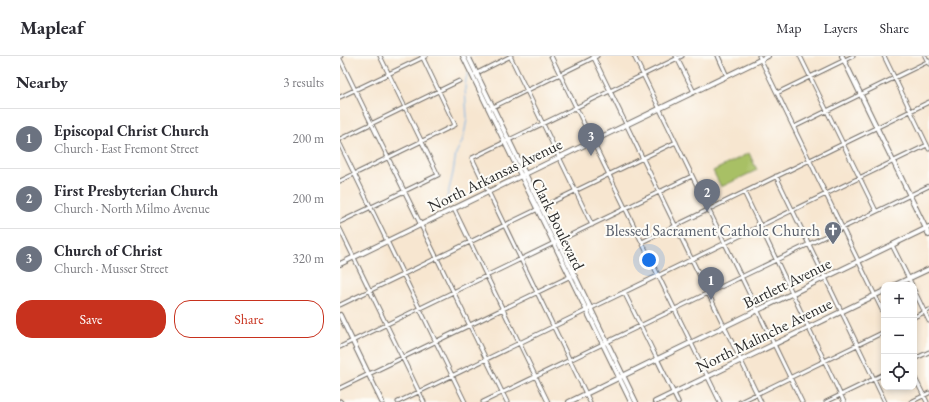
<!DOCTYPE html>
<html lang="en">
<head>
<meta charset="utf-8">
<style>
	:root { --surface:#fff; --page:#f7f7f7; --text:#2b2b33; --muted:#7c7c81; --line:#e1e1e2; --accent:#c8321e }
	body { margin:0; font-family:"EB Garamond",serif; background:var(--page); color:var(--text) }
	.controls { position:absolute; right:12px; bottom:12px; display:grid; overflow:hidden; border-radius:8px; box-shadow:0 2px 6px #0003 }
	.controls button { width:36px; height:36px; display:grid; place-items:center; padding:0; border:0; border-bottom:1px solid var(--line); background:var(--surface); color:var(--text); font:20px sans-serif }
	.you { position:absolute; left:309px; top:204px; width:14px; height:14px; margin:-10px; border:3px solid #fff; border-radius:50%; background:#1a73e8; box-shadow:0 0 0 6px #1a73e833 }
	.badge { display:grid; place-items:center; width:26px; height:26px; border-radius:50%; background:var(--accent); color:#fff; font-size:13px; font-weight:700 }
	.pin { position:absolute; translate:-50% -33px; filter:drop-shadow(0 1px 2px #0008) }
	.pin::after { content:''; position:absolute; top:21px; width:14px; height:12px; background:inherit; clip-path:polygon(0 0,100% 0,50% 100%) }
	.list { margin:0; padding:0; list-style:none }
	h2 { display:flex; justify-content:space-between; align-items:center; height:52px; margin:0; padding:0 16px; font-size:17px }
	h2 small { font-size:13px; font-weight:400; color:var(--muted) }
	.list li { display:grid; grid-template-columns:26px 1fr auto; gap:12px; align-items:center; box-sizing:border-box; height:60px; padding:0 16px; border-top:1px solid var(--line) }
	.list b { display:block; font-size:15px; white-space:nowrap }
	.list p { margin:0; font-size:13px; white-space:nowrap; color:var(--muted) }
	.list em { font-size:13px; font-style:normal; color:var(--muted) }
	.actions { display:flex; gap:8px; padding:12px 16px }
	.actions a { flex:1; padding:9px 0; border:1px solid var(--accent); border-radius:16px; text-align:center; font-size:14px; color:var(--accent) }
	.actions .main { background:var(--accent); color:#fff }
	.icon { flex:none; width:22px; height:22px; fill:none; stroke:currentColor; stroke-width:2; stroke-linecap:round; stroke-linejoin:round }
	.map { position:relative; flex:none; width:589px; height:346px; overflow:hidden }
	header { display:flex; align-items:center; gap:24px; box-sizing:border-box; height:56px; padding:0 20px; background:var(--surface); border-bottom:1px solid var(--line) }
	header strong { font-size:19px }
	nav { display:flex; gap:22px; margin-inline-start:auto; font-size:14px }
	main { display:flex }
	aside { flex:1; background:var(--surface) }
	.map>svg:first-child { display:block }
</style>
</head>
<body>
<header>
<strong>Mapleaf</strong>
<nav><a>Map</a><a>Layers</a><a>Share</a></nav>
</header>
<main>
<aside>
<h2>Nearby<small>3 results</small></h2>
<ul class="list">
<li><span class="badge" style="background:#6b7280">1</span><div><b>Episcopal Christ Church</b><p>Church · East Fremont Street</p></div><em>200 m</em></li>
<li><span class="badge" style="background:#6b7280">2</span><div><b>First Presbyterian Church</b><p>Church · North Milmo Avenue</p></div><em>200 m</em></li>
<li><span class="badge" style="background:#6b7280">3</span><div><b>Church of Christ</b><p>Church · Musser Street</p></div><em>320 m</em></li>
</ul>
<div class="actions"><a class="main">Save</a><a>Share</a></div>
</aside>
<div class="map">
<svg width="589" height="346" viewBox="0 0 589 346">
	<rect width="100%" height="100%" fill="#fdfcf7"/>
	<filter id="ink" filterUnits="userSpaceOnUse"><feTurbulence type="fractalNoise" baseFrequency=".025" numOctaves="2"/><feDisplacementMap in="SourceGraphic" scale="8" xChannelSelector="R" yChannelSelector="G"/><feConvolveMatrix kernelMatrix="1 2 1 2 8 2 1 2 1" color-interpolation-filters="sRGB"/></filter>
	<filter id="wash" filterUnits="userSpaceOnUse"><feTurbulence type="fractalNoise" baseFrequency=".012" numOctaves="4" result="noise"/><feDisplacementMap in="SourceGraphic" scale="16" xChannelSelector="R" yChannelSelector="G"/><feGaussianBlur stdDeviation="0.9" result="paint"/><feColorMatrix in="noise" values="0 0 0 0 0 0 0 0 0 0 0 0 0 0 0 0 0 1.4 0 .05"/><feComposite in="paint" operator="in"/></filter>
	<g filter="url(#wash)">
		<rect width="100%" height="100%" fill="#f7e6d0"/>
		<!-- green -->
		<path fill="#a8c065" stroke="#6a7648" d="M409,97L417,114L381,131L373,115Z"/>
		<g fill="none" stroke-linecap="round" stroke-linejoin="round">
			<!-- stream -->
			<path stroke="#75afe6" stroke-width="1" d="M104,154L113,117L116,97L122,86L125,74L127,62L125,32L126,23L128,17"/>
		</g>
	</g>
	<g filter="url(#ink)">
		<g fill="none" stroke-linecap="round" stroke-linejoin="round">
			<defs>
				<path id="minor" d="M0,0H1
					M170,0L252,169
					M211,0L380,346
					M253,0L421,346
					M294,0L462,346
					M336,0L354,36
					M378,0L387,20
					M419,0L544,258
					M460,0L536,155
					M544,0L589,93
					M585,0L589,8
					M0,3L167,346
					M135,18L171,0
					M437,37L513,0
					M0,41L86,0
					M149,53L257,0
					M454,71L589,5
					M0,83L119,25
					M0,88L125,346
					M436,120L545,346
					M0,125L115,69L82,0
					M404,136L504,346
					M202,151L336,86
					M114,153L208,346
					M0,166L98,119L40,0
					M0,173L84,346
					M302,186L589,46
					M552,189L572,229
					M574,234L589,265
					M284,236L317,303
					M0,249L198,153
					M574,261L589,254
					M0,291L352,120
					M574,303L589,296
					M574,320L587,346
					M0,332L231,220
					M0,345L1,346
					M58,346L587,89
					M143,346L589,130
					M250,346L132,102L342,0
					M400,346L544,276
					M486,346L544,318
					M571,346L589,337"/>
				<path id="tertiary" d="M317,303L338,346"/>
				<path id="secondary" d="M123,0L291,346
					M128,0L296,346
					M502,0L589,179
					M0,208L428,0
					M555,229L589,213
					M0,259L42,346
					M229,346L589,171
					M315,346L544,235"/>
			</defs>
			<!-- minor casing -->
			<use href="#minor" stroke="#726c65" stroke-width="5"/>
			<!-- tertiary casing -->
			<use href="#tertiary" stroke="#726c65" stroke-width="5.5"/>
			<!-- secondary casing -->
			<use href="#secondary" stroke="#726c65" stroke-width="6"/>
			<!-- minor -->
			<use href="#minor" stroke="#fff" stroke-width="3"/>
			<!-- tertiary -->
			<use href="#tertiary" stroke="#fff" stroke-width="3.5"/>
			<!-- secondary -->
			<use href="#secondary" stroke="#fff" stroke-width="4"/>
		</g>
	</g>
	<!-- icons -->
	<defs>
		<symbol id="church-pin" viewBox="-11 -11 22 30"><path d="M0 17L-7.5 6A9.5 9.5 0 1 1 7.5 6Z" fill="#6b7280" stroke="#fdfcf7"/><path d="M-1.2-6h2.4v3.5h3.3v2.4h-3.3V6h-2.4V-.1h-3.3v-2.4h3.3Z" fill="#fff"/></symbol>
	</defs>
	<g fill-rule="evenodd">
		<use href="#church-pin" x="483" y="164" width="20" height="27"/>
	</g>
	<g text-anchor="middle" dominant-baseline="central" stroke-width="4" stroke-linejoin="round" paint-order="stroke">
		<!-- street labels -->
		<g font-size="16" fill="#2b2b2b" stroke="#fdfcf7">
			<text transform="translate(155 119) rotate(-26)">North Arkansas Avenue</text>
			<text transform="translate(218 168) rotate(64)">Clark Boulevard</text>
			<text transform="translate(447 227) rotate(-26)">Bartlett Avenue</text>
			<text transform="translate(424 279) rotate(-26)">North Malinche Avenue</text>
		</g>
		<!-- worship labels -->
		<g font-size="16" fill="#5b616d" stroke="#fdfcf7" text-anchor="end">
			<text x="480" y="174">Blessed Sacrament Catholc Church</text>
		</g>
	</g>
</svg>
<div class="controls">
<button>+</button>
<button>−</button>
<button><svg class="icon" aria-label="locate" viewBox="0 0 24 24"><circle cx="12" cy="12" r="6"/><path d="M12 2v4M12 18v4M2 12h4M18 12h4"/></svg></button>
</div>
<div class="you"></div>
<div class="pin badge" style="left:371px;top:244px;background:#6b7280">1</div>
<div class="pin badge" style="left:367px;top:156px;background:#6b7280">2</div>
<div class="pin badge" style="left:251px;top:100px;background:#6b7280">3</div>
</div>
</main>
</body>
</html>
